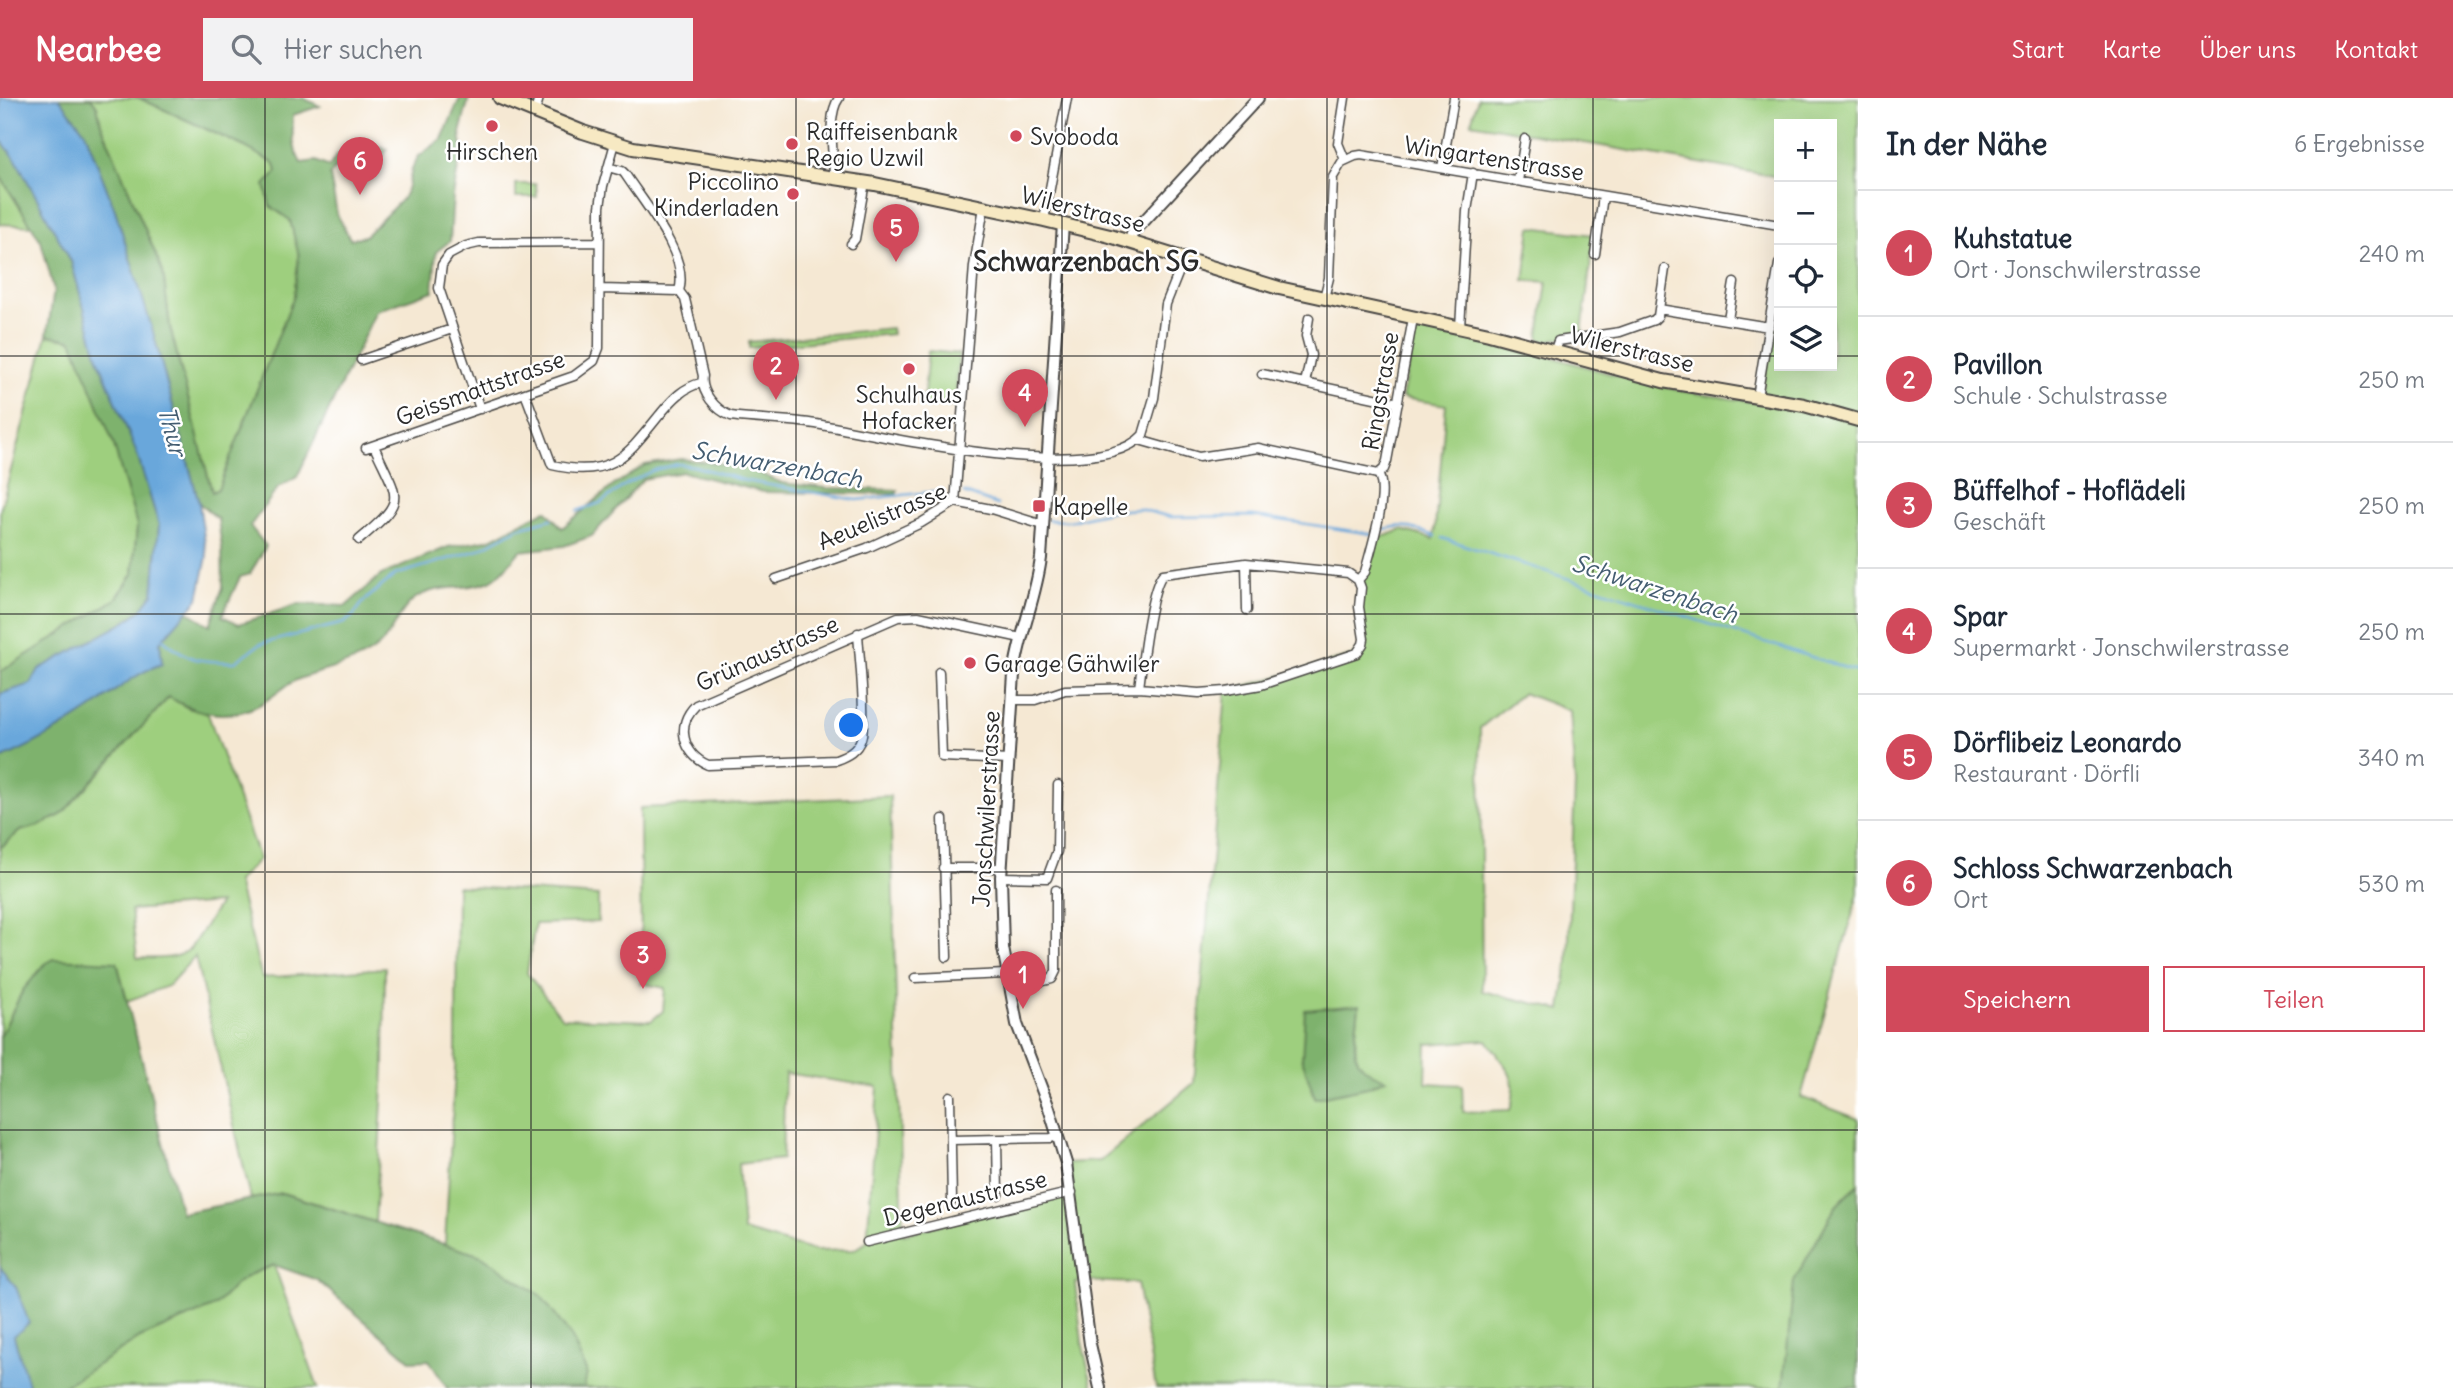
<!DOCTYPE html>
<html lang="de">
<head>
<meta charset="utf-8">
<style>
	:root { --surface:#fff; --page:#f2f2f3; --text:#1f2937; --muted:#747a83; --line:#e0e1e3; --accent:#d1495b }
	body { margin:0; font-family:Delius,sans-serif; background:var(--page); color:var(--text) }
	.controls { position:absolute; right:21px; top:21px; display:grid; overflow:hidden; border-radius:0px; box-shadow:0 7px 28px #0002 }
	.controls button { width:63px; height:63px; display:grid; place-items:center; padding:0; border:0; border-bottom:2px solid var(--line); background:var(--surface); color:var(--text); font:35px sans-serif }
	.you { position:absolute; left:852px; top:628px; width:24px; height:24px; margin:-18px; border:5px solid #fff; border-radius:50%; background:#1a73e8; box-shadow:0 0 0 10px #1a73e833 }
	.badge { display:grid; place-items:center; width:46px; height:46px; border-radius:50%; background:var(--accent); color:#fff; font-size:23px; font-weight:700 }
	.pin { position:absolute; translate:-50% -58px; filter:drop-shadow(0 2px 4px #0008) }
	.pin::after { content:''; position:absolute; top:37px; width:24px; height:21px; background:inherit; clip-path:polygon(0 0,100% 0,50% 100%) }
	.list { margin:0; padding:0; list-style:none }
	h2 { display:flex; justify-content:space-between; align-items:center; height:91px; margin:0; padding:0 28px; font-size:30px }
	h2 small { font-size:23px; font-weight:400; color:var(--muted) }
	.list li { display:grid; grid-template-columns:46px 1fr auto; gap:21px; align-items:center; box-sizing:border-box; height:126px; padding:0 28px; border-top:2px solid var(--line) }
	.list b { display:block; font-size:26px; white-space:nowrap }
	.list p { margin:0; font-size:23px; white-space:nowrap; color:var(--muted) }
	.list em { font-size:23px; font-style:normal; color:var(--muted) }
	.actions { display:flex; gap:14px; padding:21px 28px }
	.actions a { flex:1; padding:16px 0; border:2px solid var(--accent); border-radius:0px; text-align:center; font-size:24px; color:var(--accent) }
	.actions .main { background:var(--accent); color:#fff }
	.icon { flex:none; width:38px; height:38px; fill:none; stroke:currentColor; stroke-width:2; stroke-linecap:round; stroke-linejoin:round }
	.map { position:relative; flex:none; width:1858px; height:1290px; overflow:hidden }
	header { display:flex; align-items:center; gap:42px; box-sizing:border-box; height:98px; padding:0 35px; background:var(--accent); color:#fff }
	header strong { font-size:33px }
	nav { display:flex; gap:38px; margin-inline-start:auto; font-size:24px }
	.search { width:490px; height:63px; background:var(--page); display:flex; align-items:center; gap:18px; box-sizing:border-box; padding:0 24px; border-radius:0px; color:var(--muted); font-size:26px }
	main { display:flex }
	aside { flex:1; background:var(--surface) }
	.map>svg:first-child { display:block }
</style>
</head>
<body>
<header>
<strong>Nearbee</strong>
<div class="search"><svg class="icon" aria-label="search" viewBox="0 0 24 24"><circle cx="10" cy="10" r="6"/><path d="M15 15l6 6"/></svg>Hier suchen</div>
<nav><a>Start</a><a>Karte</a><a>Über uns</a><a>Kontakt</a></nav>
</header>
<main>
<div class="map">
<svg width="1858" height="1290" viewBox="0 0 1858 1290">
	<rect width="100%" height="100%" fill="#fff"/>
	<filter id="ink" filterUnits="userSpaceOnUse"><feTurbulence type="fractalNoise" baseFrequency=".0143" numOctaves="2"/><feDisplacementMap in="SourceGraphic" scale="14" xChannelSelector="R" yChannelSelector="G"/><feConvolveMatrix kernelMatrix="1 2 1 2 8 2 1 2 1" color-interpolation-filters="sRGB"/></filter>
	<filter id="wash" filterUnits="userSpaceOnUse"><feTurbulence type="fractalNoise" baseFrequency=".00686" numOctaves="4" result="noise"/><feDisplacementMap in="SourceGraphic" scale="28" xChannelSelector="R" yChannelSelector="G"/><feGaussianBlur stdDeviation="1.57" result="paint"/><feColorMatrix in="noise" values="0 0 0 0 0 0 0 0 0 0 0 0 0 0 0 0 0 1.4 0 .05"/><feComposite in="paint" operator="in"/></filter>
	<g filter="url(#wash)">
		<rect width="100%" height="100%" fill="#f5e8d3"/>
		<!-- green -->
		<path fill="#9ecf7e" stroke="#647d54" stroke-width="2" fill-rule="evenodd" d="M91,0H139L245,49L275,66L277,74L270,108L290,122L299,158L294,198L218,391L212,395L170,229L163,174L101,26L97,8Z
			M1478,0H1858V796L1801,999L1858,1021V1086L1836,1108L1786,1272L1783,1290H1156L1137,1185L1082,1183L1075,1185L1082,1244L1093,1290H584L586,1275L572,1240L541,1198L445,1146L456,953L457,788L598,798V824L535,826L527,875L562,920L651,923L663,913L665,890L641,885L640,710L890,698L903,1136L1071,1094L1066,1065L1100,1063L1194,985L1226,593L1352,558L1363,546L1359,509L1364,481L1376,441L1402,432L1434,441L1446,307L1402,300L1415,229L1420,227L1525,251L1628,281L1682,293L1760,305L1779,195V268H1832V26H1779V79L1471,25ZM1523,595L1570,613L1575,686L1568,864L1561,912L1482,893L1480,630ZM1359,908C1358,922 1351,957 1360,968C1367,976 1377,978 1385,981L1302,961ZM1487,942C1504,967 1521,980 1510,1012L1463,1014L1462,987L1426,985L1427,946ZM785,975L878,989L867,1144L853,1152L815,1153L743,1133L738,1066L782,1061Z
			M0,78L32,128L0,126Z
			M516,86H536L537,99H516Z
			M1531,129L1594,137L1582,235L1550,242L1549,244L1541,242L1539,238L1547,184L1524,182Z
			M891,230L892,236L749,250V244Z
			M47,237L72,242L113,344L137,427L133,476L116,501L0,574V413Z
			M928,253L959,256L955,309L923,306Z
			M169,599L188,610L208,616L259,761L237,784L262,880L385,870L384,970L375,1124L283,1095L251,1101L195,858L168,888L127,903L117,864L23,892L0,939V750L20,733L38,728L61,717ZM220,805L190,851C175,863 155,860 137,860L131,812Z
			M274,1167L318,1290H61L140,1240L215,1208L237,1185L251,1176Z"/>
		<!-- forest -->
		<path fill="#7eb26d" stroke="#546e4c" stroke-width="2" d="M59,0H91L97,8L101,26L163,174L170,229L212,394L218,391L294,198L299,158L290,122L270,108L265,87L277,74L275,66L245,49L139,0H303L320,8L293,17C292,35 292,49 301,65L316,63L329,69C343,43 362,46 387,51L384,57C363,57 343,58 330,77L337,116L350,141L365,138L402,101L408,89L412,71L418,59L442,41L460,0H469L460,35L462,48L453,98L450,143L436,154L433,193L376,213L297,379L278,390L250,428L266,448L250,476L240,479L222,518L239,526L299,506L346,508L381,477L448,449L491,441L546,412L562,430L614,387L645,367L681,361L742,368L782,385L827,390L898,392L896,396L763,394L683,374L643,381L592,438L564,448L520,453C512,462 501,478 490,483C466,494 437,484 413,502C397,515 393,536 378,549C357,567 325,571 299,581C285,586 273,600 259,607C228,623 197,616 169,599L61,717L38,728L20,733L0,750V661C32,648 64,629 92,610C114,594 136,574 162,566L160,544L187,513L210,527L223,489L222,450L218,421L199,405L153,234L115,112L85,34Z
			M0,41L15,59L71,163L98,260L136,353L159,427L153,496L140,513L31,586L0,596V574L116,501L133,476L137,427L113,344L72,242L47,237L54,192L41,143L0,78Z
			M54,861L117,864L181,1115L282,1095L482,1158L541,1198L572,1240L587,1275L584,1290H447L429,1262L411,1263L317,1182L274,1167L251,1176L237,1185L215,1208L140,1240L61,1290H29L13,1238L16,1189L0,1169V939L23,892L45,866Z
			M1359,907C1356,945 1343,967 1386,981L1368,989L1315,1000L1302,961L1305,912Z
			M1858,1086V1290H1783L1794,1183L1836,1108Z"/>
		<!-- water -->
		<path fill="#69a7db" stroke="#4a6983" stroke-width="2" d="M0,0H59L85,34L115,112L153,234L199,405L207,459L198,501L160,544L162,566C137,574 114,594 92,610C64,629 32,648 0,661V596L31,586L39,571L122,526L140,513L153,496L159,427L136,353L98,260L71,163L15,60L0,41Z
			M0,1169L16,1189L29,1225L14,1238L29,1290H0Z"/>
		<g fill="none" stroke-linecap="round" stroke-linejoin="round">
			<!-- stream -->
			<path stroke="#69a7db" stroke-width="2.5" d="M964,395L998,407
				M577,413L600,405L628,385L654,372L678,366L694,368L746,383L857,402L940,393
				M1048,422L1070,423L1112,413L1139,411L1171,419L1254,418L1372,436
				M1379,435C1400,422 1413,431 1435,438
				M1442,440L1858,574
				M163,541C192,565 198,563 235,564L260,546L344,525L353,518L364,503L395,477L478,452L519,430L551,421"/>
		</g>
	</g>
	<g filter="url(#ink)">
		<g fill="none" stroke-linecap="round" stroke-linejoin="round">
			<defs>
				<path id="minor" d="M1345,0L1338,45L1345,62
					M535,14L539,0
					M608,69L622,73L625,76C643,104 690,158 679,193
					M1442,70L1454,0
					M834,79C834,57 826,18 839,0
					M1518,83L1525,41
					M1044,122L1067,0
					M851,146L855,141L865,84
					M1595,156L1603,98
					M600,191L679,193
					M679,193L685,201L703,278C700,294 716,312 731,318C759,322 788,321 816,326C881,337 1097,389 1143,337L1154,300L1166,206L1184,161
					M1324,200L1329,180L1333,79L1342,64L1355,58L1361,57L1779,127
					M1659,211L1769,229
					M1728,221L1734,185
					M1460,229L1467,113L1473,75
					M1554,254L1558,243L1620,234L1654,222L1658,218L1665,171
					M361,262L452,231
					M1262,276L1398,305
					M1305,285L1311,257L1306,238L1309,220
					M525,295L552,367C613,381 627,357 662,314C673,301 684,289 701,285
					M1757,299L1779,166
					M480,311L439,190L442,167L449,157L466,148L479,145L599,144
					M1139,342L1199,359L1258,350L1378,376
					M366,350L574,278L594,263L599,250L600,109L603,88L615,45
					M1378,376L1384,371L1387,363L1413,220
					M955,404L974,168L984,109
					M359,442C408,400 399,403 374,348
					M1246,465L1247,512
					M776,481L867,450L921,425L955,404L991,411L1043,427
					M858,535C859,557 867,624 861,641C857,653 847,658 836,662L708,667C683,656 675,627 696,607L898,519L918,518L1021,540
					M939,574L942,659L1009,662
					M1139,590C1142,567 1150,490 1163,476L1246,465L1348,475L1358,482
					M1012,602H1035L1065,592L1139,590L1199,595L1226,593L1261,587L1357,555L1363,546L1364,541L1359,509L1361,490L1358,482L1365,474C1370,454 1390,393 1378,376
					M943,721L947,859
					M943,770H1002
					M1001,779L1047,780L1057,753L1058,687
					M915,880L1006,876
					M1008,886L1044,883L1052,881L1056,873V792
					M950,998L952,1103
					M951,1042L1051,1040L1058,1038
					M997,1042L998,1097
					M867,1144L1072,1094"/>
				<path id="tertiary" d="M1063,126L1041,460C1036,500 1019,537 1014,576L1001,779L1003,850L1017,926L1049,1010L1066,1065L1090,1246L1100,1290
					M1130,143L1132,136L1258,0"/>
				<path id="secondary" d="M500,0L583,34L633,50L875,86L1044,122L1110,138L1279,190L1489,236L1663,283L1804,307L1858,322"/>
			</defs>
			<!-- minor casing -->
			<use href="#minor" stroke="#494744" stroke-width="11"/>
			<!-- tertiary casing -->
			<use href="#tertiary" stroke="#494744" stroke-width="14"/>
			<!-- secondary casing -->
			<use href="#secondary" stroke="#494744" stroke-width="16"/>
			<!-- minor -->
			<use href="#minor" stroke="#fff" stroke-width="8"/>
			<!-- tertiary -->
			<use href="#tertiary" stroke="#fff" stroke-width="10"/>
			<!-- secondary -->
			<use href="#secondary" stroke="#f7e9c3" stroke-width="12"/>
		</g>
	</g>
	<!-- grid -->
	<path fill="none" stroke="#2b2b2b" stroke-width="2" stroke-opacity="0.55" d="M265,0V1290M531,0V1290M796,0V1290M1062,0V1290M1327,0V1290M1593,0V1290M0,258H1779M1832,258H1858M0,516H1858M0,774H1858M0,1032H1858"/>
	<!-- markers -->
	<g fill="#d1495b" stroke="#fff" stroke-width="2.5">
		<circle cx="492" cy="28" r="7"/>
		<circle cx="1016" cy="38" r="7"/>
		<circle cx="792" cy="46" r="7"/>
		<circle cx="793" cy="96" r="7"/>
		<circle cx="909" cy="271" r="7"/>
		<rect x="1032" y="401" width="14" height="14" rx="3.5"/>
		<circle cx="970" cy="565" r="7"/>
	</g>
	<g text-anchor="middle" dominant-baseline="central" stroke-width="5" stroke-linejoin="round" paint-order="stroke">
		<!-- poi labels -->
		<g font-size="23" fill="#2b2b2b" stroke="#fff" text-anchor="start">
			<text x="806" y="33">Raiffeisenbank<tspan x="806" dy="26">Regio Uzwil</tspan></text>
			<text x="1030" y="38">Svoboda</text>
			<text x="492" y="53" text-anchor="middle">Hirschen</text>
			<text x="779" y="83" text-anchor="end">Piccolino<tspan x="779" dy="26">Kinderladen</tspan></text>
			<text x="909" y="296" text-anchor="middle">Schulhaus<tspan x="909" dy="26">Hofacker</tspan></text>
			<text x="1053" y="408">Kapelle</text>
			<text x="984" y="565">Garage Gähwiler</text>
		</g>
		<!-- street labels -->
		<g font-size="23" fill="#2b2b2b" stroke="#fff">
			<text transform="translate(1494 60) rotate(9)">Wingartenstrasse</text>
			<text transform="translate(1083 111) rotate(14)">Wilerstrasse</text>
			<text transform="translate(1632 251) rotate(14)">Wilerstrasse</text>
			<text transform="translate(480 290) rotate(-20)">Geissmattstrasse</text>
			<text transform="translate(1380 293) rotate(-80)">Ringstrasse</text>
			<text transform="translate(882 418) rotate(-23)">Aeuelistrasse</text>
			<text transform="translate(767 555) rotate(-24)">Grünaustrasse</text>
			<text transform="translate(986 711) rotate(-87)">Jonschwilerstrasse</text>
			<text transform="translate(965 1100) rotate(-14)">Degenaustrasse</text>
		</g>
		<!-- water labels -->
		<g font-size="24" font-style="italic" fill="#445d71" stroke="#fff">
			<text transform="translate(173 333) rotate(75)">Thur</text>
			<text transform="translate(777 366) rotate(10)">Schwarzenbach</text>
			<text transform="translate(1655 490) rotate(18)">Schwarzenbach</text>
		</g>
		<!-- quarter labels -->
		<g font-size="26" font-weight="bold" fill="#2b2b2b" stroke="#fff">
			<text x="1086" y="163">Schwarzenbach SG</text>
		</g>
	</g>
</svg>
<div class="controls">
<button>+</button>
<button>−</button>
<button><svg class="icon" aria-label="locate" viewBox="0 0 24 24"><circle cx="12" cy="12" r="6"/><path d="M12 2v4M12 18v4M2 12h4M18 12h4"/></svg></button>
<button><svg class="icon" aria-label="layers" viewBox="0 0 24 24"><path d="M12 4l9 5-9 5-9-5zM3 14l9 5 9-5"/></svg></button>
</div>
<div class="you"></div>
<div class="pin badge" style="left:1023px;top:911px">1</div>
<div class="pin badge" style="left:776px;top:302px">2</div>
<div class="pin badge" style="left:643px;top:891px">3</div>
<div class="pin badge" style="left:1025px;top:329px">4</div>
<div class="pin badge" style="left:896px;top:164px">5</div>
<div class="pin badge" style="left:360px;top:97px">6</div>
</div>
<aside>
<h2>In der Nähe<small>6 Ergebnisse</small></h2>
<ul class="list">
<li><span class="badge">1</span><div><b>Kuhstatue</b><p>Ort · Jonschwilerstrasse</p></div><em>240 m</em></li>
<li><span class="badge">2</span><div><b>Pavillon</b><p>Schule · Schulstrasse</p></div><em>250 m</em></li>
<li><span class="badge">3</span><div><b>Büffelhof - Hoflädeli</b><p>Geschäft</p></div><em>250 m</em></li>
<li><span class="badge">4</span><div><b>Spar</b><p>Supermarkt · Jonschwilerstrasse</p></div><em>250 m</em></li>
<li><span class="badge">5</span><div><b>Dörflibeiz Leonardo</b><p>Restaurant · Dörfli</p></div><em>340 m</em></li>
<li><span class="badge">6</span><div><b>Schloss Schwarzenbach</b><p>Ort</p></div><em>530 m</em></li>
</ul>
<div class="actions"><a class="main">Speichern</a><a>Teilen</a></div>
</aside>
</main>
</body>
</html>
